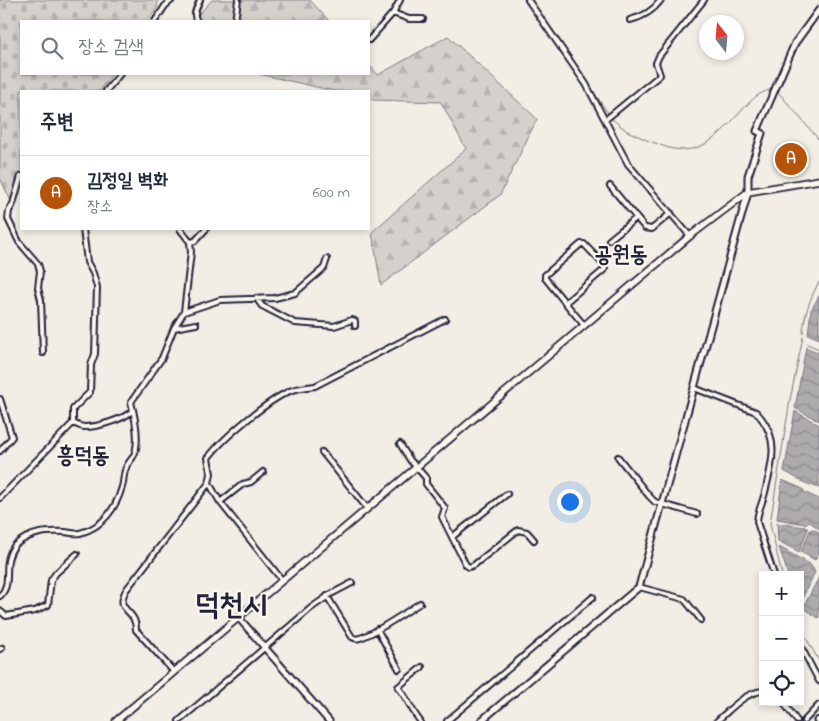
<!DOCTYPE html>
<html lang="ko">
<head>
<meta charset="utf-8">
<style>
	:root { --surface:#fff; --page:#f2f2f3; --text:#1f2937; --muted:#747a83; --line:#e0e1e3; --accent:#b45309 }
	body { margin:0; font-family:"Indie Flower","Poor Story",sans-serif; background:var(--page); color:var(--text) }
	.controls { position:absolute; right:15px; bottom:15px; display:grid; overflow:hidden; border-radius:0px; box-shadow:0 2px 8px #0003 }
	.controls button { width:45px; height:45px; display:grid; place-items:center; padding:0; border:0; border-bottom:1px solid var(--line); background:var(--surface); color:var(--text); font:25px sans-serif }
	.compass { position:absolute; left:699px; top:15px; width:45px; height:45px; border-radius:50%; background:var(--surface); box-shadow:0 2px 8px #0003; rotate:344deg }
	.you { position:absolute; left:569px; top:501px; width:18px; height:18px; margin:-12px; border:4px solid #fff; border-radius:50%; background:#1a73e8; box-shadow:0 0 0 8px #1a73e833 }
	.badge { display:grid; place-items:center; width:32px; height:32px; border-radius:50%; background:var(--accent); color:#fff; font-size:16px; font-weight:700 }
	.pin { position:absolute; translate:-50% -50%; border:2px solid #fff; box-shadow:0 1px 5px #0006 }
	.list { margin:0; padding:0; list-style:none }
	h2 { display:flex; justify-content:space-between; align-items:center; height:65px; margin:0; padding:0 20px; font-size:21px }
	h2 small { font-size:16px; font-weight:400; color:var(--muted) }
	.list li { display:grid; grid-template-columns:32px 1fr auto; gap:15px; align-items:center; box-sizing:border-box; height:75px; padding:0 20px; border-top:1px solid var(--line) }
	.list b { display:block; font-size:19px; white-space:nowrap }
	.list p { margin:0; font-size:16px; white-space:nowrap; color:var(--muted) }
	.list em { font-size:16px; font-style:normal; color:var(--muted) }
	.icon { flex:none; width:28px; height:28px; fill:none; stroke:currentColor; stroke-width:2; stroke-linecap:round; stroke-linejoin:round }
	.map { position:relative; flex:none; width:819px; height:721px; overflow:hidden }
	.search { position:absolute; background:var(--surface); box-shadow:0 2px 8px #0003; left:20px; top:20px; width:350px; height:55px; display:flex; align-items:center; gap:12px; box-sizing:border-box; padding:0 18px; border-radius:0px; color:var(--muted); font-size:19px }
	.panel { position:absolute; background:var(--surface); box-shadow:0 2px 8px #0003; left:20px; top:90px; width:350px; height:140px; border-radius:0px }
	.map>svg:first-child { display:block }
</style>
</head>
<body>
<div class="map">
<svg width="819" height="721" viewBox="0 0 819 721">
	<defs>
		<pattern id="forest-firs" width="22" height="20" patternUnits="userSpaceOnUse" patternTransform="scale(1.25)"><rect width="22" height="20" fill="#d4d1cc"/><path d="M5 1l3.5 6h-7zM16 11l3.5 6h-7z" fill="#b6b3b0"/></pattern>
		<pattern id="cemetery-stones" width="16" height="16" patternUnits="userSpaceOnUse" patternTransform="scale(1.25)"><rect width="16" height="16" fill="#d4d1cc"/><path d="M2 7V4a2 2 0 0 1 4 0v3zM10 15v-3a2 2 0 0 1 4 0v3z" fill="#b6b3b0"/></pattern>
		<pattern id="water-waves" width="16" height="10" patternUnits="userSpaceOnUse" patternTransform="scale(1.25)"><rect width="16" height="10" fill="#aeabad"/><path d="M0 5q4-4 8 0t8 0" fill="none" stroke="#8d8b8e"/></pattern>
	</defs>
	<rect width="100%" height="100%" fill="#f2eee5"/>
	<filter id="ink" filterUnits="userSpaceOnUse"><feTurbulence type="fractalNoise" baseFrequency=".02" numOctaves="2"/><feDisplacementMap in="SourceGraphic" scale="10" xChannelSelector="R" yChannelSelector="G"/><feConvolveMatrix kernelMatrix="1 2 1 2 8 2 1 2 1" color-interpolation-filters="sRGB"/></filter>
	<g filter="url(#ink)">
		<!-- forest -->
		<path fill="url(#forest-firs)" stroke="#7b7a84" d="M212,0H310L329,21H193Z
			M448,36L537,119L500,195L381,285L372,232L466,149L441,102L373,100L369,99V91H334L259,74H369V65L378,75Z"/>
		<!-- cemetery -->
		<path fill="url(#cemetery-stones)" stroke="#7b7a84" d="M0,0H158L157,8L148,21H21V74H112L100,91H21V173L11,201L0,178Z"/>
		<!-- water -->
		<path fill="url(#water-waves)" stroke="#76747f" d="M819,296V339L808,334L811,310Z
			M806,347L819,353V421L795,408Z
			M795,411L819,425V488L805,483L784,471Z
			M782,480L803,489L804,492L819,499V529L809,521L805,524L777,519Z
			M777,523L805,527L808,529L799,552L778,541Z
			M813,529L819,532V553L815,560L801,552L810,530Z
			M779,547L810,564L815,572L800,603V575H788Z
			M819,577V617L818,618L803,608Z"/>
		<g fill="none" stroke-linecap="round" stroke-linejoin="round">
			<!-- stream -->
			<path stroke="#76747f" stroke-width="1" d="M531,0L608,113
				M779,93L819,140
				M612,119L627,131L649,141
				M652,142C659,144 666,148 674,149C706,155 725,128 744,108C752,100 758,93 769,90
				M803,333C804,315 810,298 819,282
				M807,344L819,349
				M818,567L819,566
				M782,575L770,524L790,400L803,337
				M800,627L819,661"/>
			<defs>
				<path id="street" d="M528,0L586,84L628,164L690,236
					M393,13L409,19H423
					M630,20C643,17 653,11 661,0
					M155,21L165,6L172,0
					M197,21C192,14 197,8 200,0
					M235,21L238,0
					M369,40L393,13L400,0
					M106,91L120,74
					M605,120L660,75L656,63L659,56L704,0
					M21,176L13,204L9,211L8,219L19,242L38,264L40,271L38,288L41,300L43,353
					M610,186L645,228L652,229L671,213
					M83,229L87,262L93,273L97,287L95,354L91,365L90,392L73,409V423C77,425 81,427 85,427C98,427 125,419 133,410
					M180,229L190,242
					M609,240L636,218
					M256,298L262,306L295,323L334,326L352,320L355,321V326
					M566,302L605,269L604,265L584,244H581L545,275V278C558,294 571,310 584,325
					M184,312L220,300L275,298L295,293L324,268L327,259
					M174,328L196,324
					M694,388L756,412C780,437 773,461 765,492C763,502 757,512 757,522L774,575
					M0,399L12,437L0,451
					M400,444L410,460L426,478V484L445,508L442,517L466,565L469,567L474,565L518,530L527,532L534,540
					M322,452L367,508
					M618,457L649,496L655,502L697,514
					M209,483L220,502L282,580
					M0,498L73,423
					M220,502L243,484L251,482L263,472
					M452,537L507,494
					M639,587L684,599L701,620
					M0,596C14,582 0,564 15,545C31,532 46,531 65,532C70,533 76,534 80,533C103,527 116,508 122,487C124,481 123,474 126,468C127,463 132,460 134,455C140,441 135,417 131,402L162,358L174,328L184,312L191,252L190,242L195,241L206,229
					M327,596L352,637C356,639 356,639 360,638C378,632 403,614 420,603
					M0,611L6,616L35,611L48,605L51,580L56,573L77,554
					M377,629L399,669
					M800,645L819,681
					M0,649L2,648
					M174,672L136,630C136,607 114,613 126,590L209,483L211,474L208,458C224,437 268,400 292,390C299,388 307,387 315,386L445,319
					M783,702L797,721
					M179,721L311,608L331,594L352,583
					M420,721C411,710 407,697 398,687L422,667
					M447,721L593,597
					M717,721C730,710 745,692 763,691
					M804,721L819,705"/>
				<path id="secondary" d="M238,617L329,721
					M481,721L639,587L748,192V176L762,133L757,131L795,43L819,10
					M817,721L819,720"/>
				<path id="primary" d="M116,721L690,236L748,192L819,180"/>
			</defs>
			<!-- street casing -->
			<use href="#street" stroke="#22223b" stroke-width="8"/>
			<!-- secondary casing -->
			<use href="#secondary" stroke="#22223b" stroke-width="9"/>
			<!-- primary casing -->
			<use href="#primary" stroke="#22223b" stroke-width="9"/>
			<!-- street -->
			<use href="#street" stroke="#fbf7ec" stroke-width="4"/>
			<!-- secondary -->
			<use href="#secondary" stroke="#fbf7ec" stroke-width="5"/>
			<!-- primary -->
			<use href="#primary" stroke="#fbf7ec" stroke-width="5.5"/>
		</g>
	</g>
	<g text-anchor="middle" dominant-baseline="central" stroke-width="4" stroke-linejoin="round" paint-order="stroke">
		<!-- quarter labels -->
		<g font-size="22" font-weight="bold" fill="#22223b" stroke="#fbf7ec">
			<text x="621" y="256">공원동</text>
			<text x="83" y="457">흥덕동</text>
		</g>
		<!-- town labels -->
		<g font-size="30" font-weight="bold" fill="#22223b" stroke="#fbf7ec">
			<text x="231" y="607">덕천시</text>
		</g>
	</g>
</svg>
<div class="controls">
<button>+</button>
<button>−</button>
<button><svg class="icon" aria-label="locate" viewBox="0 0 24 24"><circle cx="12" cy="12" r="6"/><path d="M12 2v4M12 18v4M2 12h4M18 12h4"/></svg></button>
</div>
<svg class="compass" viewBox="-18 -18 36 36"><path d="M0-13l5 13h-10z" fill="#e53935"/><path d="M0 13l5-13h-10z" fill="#747a83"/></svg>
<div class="you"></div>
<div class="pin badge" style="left:791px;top:159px">A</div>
<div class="search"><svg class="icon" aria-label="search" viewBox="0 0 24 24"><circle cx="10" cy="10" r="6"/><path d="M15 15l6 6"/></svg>장소 검색</div>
<section class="panel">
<h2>주변<small></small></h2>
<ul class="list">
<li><span class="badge">A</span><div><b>김정일 벽화</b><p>장소</p></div><em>600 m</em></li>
</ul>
</section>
</div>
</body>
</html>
